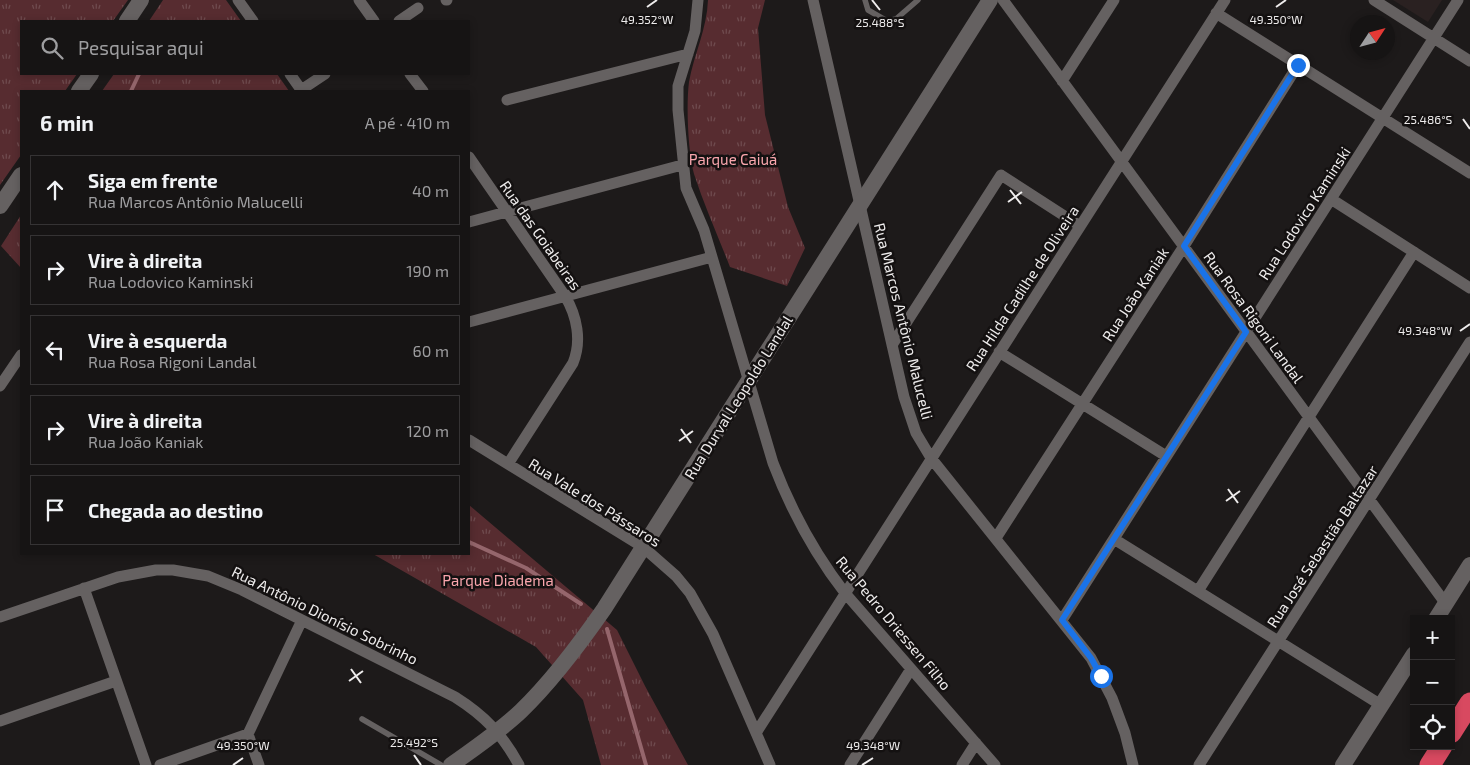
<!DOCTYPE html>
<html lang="pt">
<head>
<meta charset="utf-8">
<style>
	:root { --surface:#161414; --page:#1f1d1d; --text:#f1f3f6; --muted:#9e9ea0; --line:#353334 }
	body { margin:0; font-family:"Exo 2",sans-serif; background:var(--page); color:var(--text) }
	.controls { position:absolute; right:15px; bottom:15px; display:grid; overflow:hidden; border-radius:0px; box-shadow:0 2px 8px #0003 }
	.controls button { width:45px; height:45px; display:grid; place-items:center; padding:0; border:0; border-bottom:1px solid var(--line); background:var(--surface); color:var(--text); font:25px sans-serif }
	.compass { position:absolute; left:1350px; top:15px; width:45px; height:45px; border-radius:50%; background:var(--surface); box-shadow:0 2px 8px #0003; rotate:54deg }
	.stop { position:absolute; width:15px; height:15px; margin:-11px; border:4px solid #1a73e8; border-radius:50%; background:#fff }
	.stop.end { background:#1a73e8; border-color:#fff; box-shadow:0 1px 5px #0008 }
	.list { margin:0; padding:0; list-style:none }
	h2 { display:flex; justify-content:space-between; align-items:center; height:65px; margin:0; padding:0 20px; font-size:21px }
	h2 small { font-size:16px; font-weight:400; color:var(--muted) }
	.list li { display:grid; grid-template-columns:32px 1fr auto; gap:15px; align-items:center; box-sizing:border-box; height:70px; margin:0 10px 10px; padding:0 10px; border:1px solid var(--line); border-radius:0px }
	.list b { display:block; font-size:19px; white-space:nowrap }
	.list p { margin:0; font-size:16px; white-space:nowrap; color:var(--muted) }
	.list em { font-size:16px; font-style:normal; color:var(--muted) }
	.icon { flex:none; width:28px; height:28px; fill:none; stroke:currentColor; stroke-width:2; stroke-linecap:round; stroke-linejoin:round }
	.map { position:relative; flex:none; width:1470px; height:765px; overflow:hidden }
	.search { position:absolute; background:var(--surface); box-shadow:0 2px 8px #0003; left:20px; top:20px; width:450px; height:55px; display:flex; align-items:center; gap:12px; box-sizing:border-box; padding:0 18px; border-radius:0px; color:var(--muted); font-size:19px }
	.panel { position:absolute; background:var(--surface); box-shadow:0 2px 8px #0003; left:20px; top:90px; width:450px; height:465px; border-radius:0px }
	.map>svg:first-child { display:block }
</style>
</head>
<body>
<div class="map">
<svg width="1470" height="765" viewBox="0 0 1470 765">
	<defs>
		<pattern id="park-tufts" width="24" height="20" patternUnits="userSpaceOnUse" patternTransform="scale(1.25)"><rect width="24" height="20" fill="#572c30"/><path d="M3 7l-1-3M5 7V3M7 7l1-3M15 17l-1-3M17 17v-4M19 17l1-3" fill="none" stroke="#6f4b4e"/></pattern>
	</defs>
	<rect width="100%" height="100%" fill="#1d1a1a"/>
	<!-- built -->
	<path fill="#2a2121" d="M1393,0H1442L1428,22Z"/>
	<!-- park -->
	<path fill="url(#park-tufts)" d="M0,0H128L113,21H21V74H77L65,91H21V155L0,185Z
		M163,0H226L241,21H149Z
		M708,0H765L758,28L765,115L788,207L805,248L787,286L730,267C718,236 704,205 694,174C688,152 686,105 689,82C694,54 707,29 708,0Z
		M114,74H277L289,91H102Z
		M21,215V268L1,246Z
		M469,505L617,630L645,686L688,765H601L583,700L536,647L373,554H469Z"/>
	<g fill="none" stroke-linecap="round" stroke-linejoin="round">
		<!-- stream -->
		<path stroke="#95666c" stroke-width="4" d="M131,91L139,74
			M469,542L526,568L581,604
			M607,629L646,765"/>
		<!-- lane -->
		<path stroke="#656161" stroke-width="5.5" d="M865,0L868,10L887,21L896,19L918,0
			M362,719L441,765"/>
		<!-- street -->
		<path stroke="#656161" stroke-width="11" d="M238,0L253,21
			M359,0L374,21
			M446,0H447
			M698,0L695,31L678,86V110L686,188L704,230L712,257L773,463C791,510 814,553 845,593L995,765
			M813,0L904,397L916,433L931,458L1091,658L1112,698L1125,733L1133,765
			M1003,0L1446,604
			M1374,0L1470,61
			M1216,13L1470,173
			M399,21L418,8
			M290,74L302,91
			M410,74L423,91
			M1062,81L1114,0
			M301,90L325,74
			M507,100L688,54
			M469,157L565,296C577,316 582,341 573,363L508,464
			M1331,199L1470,288
			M469,222L682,165
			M469,322L712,257
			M892,345L1001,175L1080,226
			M999,352L1166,456
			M0,386L21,355
			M469,440L643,547L676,576L690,593L713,634L770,765
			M996,538L1184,246L1298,65
			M1114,539L1381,705
			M84,588L146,765
			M1198,591L1414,252
			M0,617L118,577L156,570H173L208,576L242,590L455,697C485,716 502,734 519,765
			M1062,620L1458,0
			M0,721L116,681
			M756,733L1225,0
			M160,765L248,734
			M259,765L248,734L302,620
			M850,765L911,669
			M962,765L976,743
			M1199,765L1470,342"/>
		<!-- secondary -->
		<path stroke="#656161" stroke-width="16" d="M127,21L141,0
			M79,91L91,74
			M0,206L21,175
			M1436,619L1470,565
			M451,765C475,748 500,731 521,711C553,680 579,645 604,609L990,0
			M1343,765L1414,654"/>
		<!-- highway -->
		<path stroke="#d84960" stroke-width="21" d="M1451,733L1470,703
			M1430,765L1442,746"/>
	</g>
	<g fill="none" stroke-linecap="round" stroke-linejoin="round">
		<!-- route -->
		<path stroke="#1a73e8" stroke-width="6" d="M1101,676L1091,658L1062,620L1246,332L1184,246L1298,65"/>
	</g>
	<!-- ticks -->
	<path fill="none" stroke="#eeecec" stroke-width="2" d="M872,0L880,10M647,7L657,0M1276,7L1286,0M1463,119L1470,129M1010,190L1021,204M1008,202L1022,192M1460,331L1470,324M681,429L691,443M679,441L693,431M1228,489L1238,503M1226,501L1240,491M351,669L361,683M349,681L363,671M414,755L421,765M233,765L243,758M862,765L873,758"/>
	<g text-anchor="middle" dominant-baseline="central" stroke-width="5" stroke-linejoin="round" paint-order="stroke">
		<!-- park labels -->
		<g font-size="15" fill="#faa6ad" stroke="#141111">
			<text x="733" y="159">Parque Caiuá</text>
			<text x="498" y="580">Parque Diadema</text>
		</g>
		<!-- street labels -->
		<g font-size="15" fill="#eeecec" stroke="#141111">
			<text transform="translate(1304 213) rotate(-57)">Rua Lodovico Kaminski</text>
			<text transform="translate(541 235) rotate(55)">Rua das Goiabeiras</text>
			<text transform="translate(1022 288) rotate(-57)">Rua Hilda Cadilhe de Oliveira</text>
			<text transform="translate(1135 294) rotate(-57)">Rua João Kaniak</text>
			<text transform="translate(1254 317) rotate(54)">Rua Rosa Rigoni Landal</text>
			<text transform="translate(904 321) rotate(76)">Rua Marcos Antônio Malucelli</text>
			<text transform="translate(738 397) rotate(-58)">Rua Durval Leopoldo Landal</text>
			<text transform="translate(595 502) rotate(32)">Rua Vale dos Pássaros</text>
			<text transform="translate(1322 546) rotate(-57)">Rua José Sebastião Baltazar</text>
			<text transform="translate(325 615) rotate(26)">Rua Antônio Dionísio Sobrinho</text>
			<text transform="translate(894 623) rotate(50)">Rua Pedro Driessen Filho</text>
		</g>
	</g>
	<g font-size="12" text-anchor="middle" fill="#eeecec" stroke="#141111" stroke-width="5" stroke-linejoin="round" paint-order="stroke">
		<text x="647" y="24">49.352°W</text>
		<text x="1276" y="24">49.350°W</text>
		<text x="880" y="27">25.488°S</text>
		<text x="1428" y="124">25.486°S</text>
		<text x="1425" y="335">49.348°W</text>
		<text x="414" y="747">25.492°S</text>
		<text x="243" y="750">49.350°W</text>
		<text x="873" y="750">49.348°W</text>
	</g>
</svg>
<div class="controls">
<button>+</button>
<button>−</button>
<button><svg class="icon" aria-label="locate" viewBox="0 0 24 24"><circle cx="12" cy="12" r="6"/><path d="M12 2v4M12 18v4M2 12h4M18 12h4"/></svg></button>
</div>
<svg class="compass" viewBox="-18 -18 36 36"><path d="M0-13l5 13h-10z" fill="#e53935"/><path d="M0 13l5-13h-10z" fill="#9e9ea0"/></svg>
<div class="stop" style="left:1101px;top:676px"></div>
<div class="stop end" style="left:1298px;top:65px"></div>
<div class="search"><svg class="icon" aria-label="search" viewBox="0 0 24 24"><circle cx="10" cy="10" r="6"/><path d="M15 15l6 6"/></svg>Pesquisar aqui</div>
<section class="panel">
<h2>6 min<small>A pé · 410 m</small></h2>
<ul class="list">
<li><svg class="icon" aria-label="ahead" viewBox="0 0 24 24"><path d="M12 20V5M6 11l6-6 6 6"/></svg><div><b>Siga em frente</b><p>Rua Marcos Antônio Malucelli</p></div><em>40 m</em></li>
<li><svg class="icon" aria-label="right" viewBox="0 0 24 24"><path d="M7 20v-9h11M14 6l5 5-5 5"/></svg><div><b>Vire à direita</b><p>Rua Lodovico Kaminski</p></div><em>190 m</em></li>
<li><svg class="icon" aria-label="left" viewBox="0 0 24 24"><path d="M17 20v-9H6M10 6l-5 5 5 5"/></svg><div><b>Vire à esquerda</b><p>Rua Rosa Rigoni Landal</p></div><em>60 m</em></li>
<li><svg class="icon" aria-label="right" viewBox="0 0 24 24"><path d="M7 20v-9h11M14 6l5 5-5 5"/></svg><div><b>Vire à direita</b><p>Rua João Kaniak</p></div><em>120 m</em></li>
<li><svg class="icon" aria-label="arrive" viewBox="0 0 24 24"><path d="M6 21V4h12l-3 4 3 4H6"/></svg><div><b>Chegada ao destino</b></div></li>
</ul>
</section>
</div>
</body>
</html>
